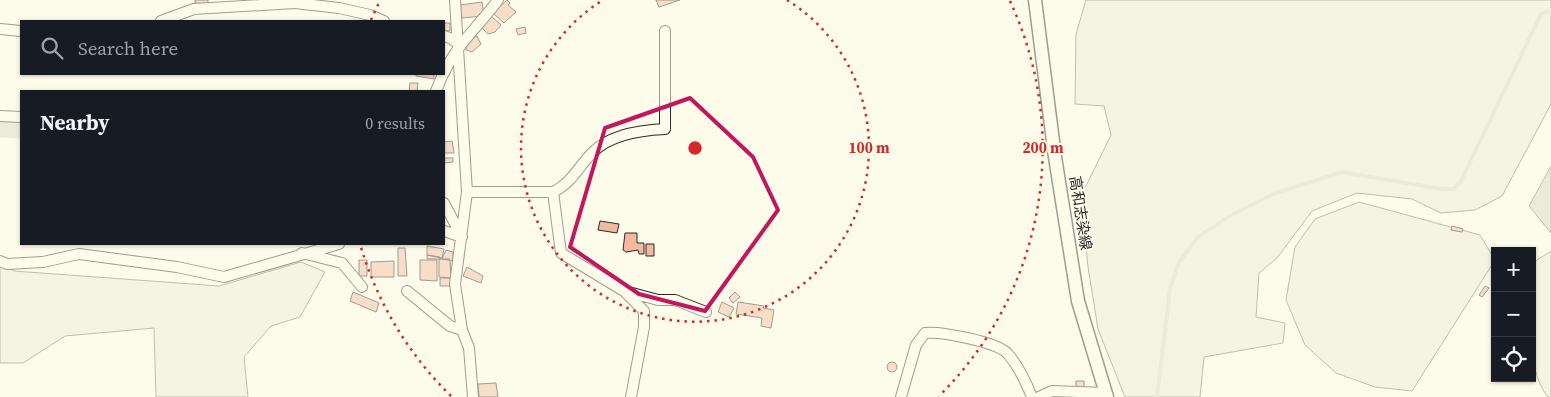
<!DOCTYPE html>
<html lang="en">
<head>
<meta charset="utf-8">
<style>
	:root { --surface:#171b24; --page:#20242c; --text:#f1f3f6; --muted:#9ea1a6; --line:#363941 }
	body { margin:0; font-family:"Source Serif 4","Noto Sans JP",serif; background:var(--page); color:var(--text) }
	.controls { position:absolute; right:15px; bottom:15px; display:grid; overflow:hidden; border-radius:0px; box-shadow:0 1px 4px #0004 }
	.controls button { width:45px; height:45px; display:grid; place-items:center; padding:0; border:0; border-bottom:1px solid var(--line); background:var(--surface); color:var(--text); font:25px sans-serif }
	.list { margin:0; padding:0; list-style:none }
	h2 { display:flex; justify-content:space-between; align-items:center; height:65px; margin:0; padding:0 20px; font-size:21px }
	h2 small { font-size:16px; font-weight:400; color:var(--muted) }
	.icon { flex:none; width:28px; height:28px; fill:none; stroke:currentColor; stroke-width:2; stroke-linecap:round; stroke-linejoin:round }
	.map { position:relative; flex:none; width:1551px; height:397px; overflow:hidden }
	.search { position:absolute; background:var(--surface); box-shadow:0 1px 4px #0004; left:20px; top:20px; width:425px; height:55px; display:flex; align-items:center; gap:12px; box-sizing:border-box; padding:0 18px; border-radius:0px; color:var(--muted); font-size:19px }
	.panel { position:absolute; background:var(--surface); box-shadow:0 1px 4px #0004; left:20px; top:90px; width:425px; height:155px; border-radius:0px }
	.map>svg:first-child { display:block }
</style>
</head>
<body>
<div class="map">
<svg width="1551" height="397" viewBox="0 0 1551 397">
	<rect width="100%" height="100%" fill="#fdfbea"/>
	<!-- green -->
	<path fill="#ecebdb" stroke="#74746e" d="M1086,0H1551V104L1502,196L1475,210L1441,213L1412,199L1357,193L1312,211L1277,258L1259,273L1256,317L1285,323L1283,343L1204,357L1200,397H1125L1098,329L1088,267L1081,196L1111,135L1104,106L1075,104L1076,34Z
		M1359,202L1480,235L1495,260L1412,391L1375,387L1336,373L1305,345L1286,300L1295,247L1315,219Z
		M1551,251V397H1548C1523,366 1532,304 1532,266L1534,262Z
		M301,262L325,272L300,317L271,326L244,357L248,397H156L154,328L65,336L23,363H0V263L14,271L219,286Z"/>
	<!-- water -->
	<path fill="#d8d7c9" stroke="#74746e" d="M1551,166V233L1529,206Z"/>
	<g fill="none" stroke-linecap="round" stroke-linejoin="round">
		<!-- stream -->
		<path stroke="#d8d7c9" stroke-width="4" d="M1157,397L1170,289L1179,262L1198,237L1230,216L1276,193L1342,172L1441,189H1454L1461,181L1541,14L1551,10"/>
		<!-- river -->
		<path stroke="#d8d7c9" stroke-width="21" d="M0,127L21,128"/>
	</g>
	<!-- building -->
	<path fill="#f2b8a0" stroke="#2b2b2b" d="M195,0H208V4L195,3Z
		M507,0L510,3L508,5L516,12L504,23L493,13Z
		M656,0H680L659,7Z
		M482,2L484,16L462,18L460,5Z
		M491,16L501,25L495,32L488,34L481,27Z
		M444,23H450V31H444Z
		M525,27L526,33L518,35L516,29Z
		M477,36L481,44L472,52L466,50L467,42Z
		M416,74H434V79L416,76Z
		M410,83H418L417,91H409Z
		M452,141L454,153H444V142Z
		M444,158H453V162L444,163Z
		M600,221L619,224L617,233L598,230Z
		M1452,226L1463,229L1462,232L1451,230Z
		M625,233H637V243H644V254H639L638,250L626,252L623,250Z
		M646,244H654V256H646Z
		M427,246L444,249L442,258L427,255Z
		M398,248H405L407,276H398Z
		M446,250L453,252V261L442,259Z
		M427,255L440,257L441,259H427Z
		M439,259H450L451,278L439,277Z
		M359,260H367V276H359Z
		M420,260H437V281L420,280Z
		M394,261V277H371V262Z
		M467,267L483,276L481,283L463,276Z
		M440,278H451V286H440Z
		M1485,286L1489,288L1482,297L1479,295Z
		M353,292L379,303L376,312L350,301Z
		M735,292L740,297L733,303L729,298Z
		M722,302L734,308L729,317L718,312Z
		M738,302L764,306L763,308L774,310L771,328L761,326L762,318L736,314Z
		M887 367a5 5 0 1 1 10 0a5 5 0 1 1-10 0Z
		M1076,381H1084V388L1076,387Z
		M496,383L498,397H479L478,384Z"/>
	<g fill="none" stroke-linecap="round" stroke-linejoin="round">
		<defs>
			<path id="minor" d="M455,0L467,192L455,284L462,330L469,348L473,397
				M161,21L194,9L295,3L339,8L370,15L384,21
				M0,29L21,31
				M444,36L452,39L459,45
				M444,73C457,44 479,26 498,0
				M436,91L443,74
				M0,116L21,117
				M467,192H553L561,253L624,291L644,311V327L631,397
				M553,192C571,184 579,166 593,152C611,134 642,130 665,129V31
				M444,203L462,237
				M444,231L462,237
				M302,253L342,263L362,287
				M0,261L7,264L43,262L79,254L177,267L224,277L339,244
				M407,291L450,326L462,330
				M625,291L658,300H675L706,312
				M901,397L916,345L925,333C941,331 996,342 1007,353C1018,365 1026,382 1032,397
				M1039,397L1052,391L1105,393"/>
			<path id="tertiary" d="M1035,0L1055,157L1078,301L1107,397"/>
		</defs>
		<!-- minor casing -->
		<use href="#minor" stroke="#2b2b2b" stroke-width="12"/>
		<!-- tertiary casing -->
		<use href="#tertiary" stroke="#2b2b2b" stroke-width="15"/>
		<!-- minor -->
		<use href="#minor" stroke="#fdfbea" stroke-width="10"/>
		<!-- tertiary -->
		<use href="#tertiary" stroke="#fdfbea" stroke-width="12"/>
	</g>
	<!-- marked area -->
	<path d="M0 0H1551V397H0ZM690,98L753,157L778,210L705,311L639,294L570,247L605,128Z" fill="#fdfbea" fill-opacity=".55" fill-rule="evenodd"/>
	<path fill="none" stroke="#c2185b" stroke-width="4" stroke-linejoin="round" d="M690,98L753,157L778,210L705,311L639,294L570,247L605,128Z"/>
	<!-- distance rings -->
	<g fill="none" stroke="#d62828" stroke-width="2.5" stroke-dasharray="2.5 5">
		<path d="M787 0A174 174 0 1 1 603 0"/>
		<path d="M451 396A348 348 0 0 1 360 244M371 20A348 348 0 0 1 380 1M1010 1A348 348 0 0 1 939 396"/>
	</g>
	<g text-anchor="middle" dominant-baseline="central" stroke-width="4" stroke-linejoin="round" paint-order="stroke">
		<!-- street labels -->
		<g font-size="15" fill="#2b2b2b" stroke="#fdfbea">
			<text transform="translate(1081 213) rotate(81)">高和志染線</text>
		</g>
	</g>
	<circle cx="695" cy="148" r="8" fill="#d62828" stroke="#fdfbea" stroke-width="2.5"/>
	<g font-size="15" text-anchor="middle" font-weight="bold" fill="#d62828" stroke="#fdfbea" stroke-width="4" stroke-linejoin="round" paint-order="stroke">
		<text x="869" y="153">100 m</text>
		<text x="1043" y="153">200 m</text>
	</g>
</svg>
<div class="controls">
<button>+</button>
<button>−</button>
<button><svg class="icon" aria-label="locate" viewBox="0 0 24 24"><circle cx="12" cy="12" r="6"/><path d="M12 2v4M12 18v4M2 12h4M18 12h4"/></svg></button>
</div>
<div class="search"><svg class="icon" aria-label="search" viewBox="0 0 24 24"><circle cx="10" cy="10" r="6"/><path d="M15 15l6 6"/></svg>Search here</div>
<section class="panel">
<h2>Nearby<small>0 results</small></h2>
<ul class="list">
</ul>
</section>
</div>
</body>
</html>
